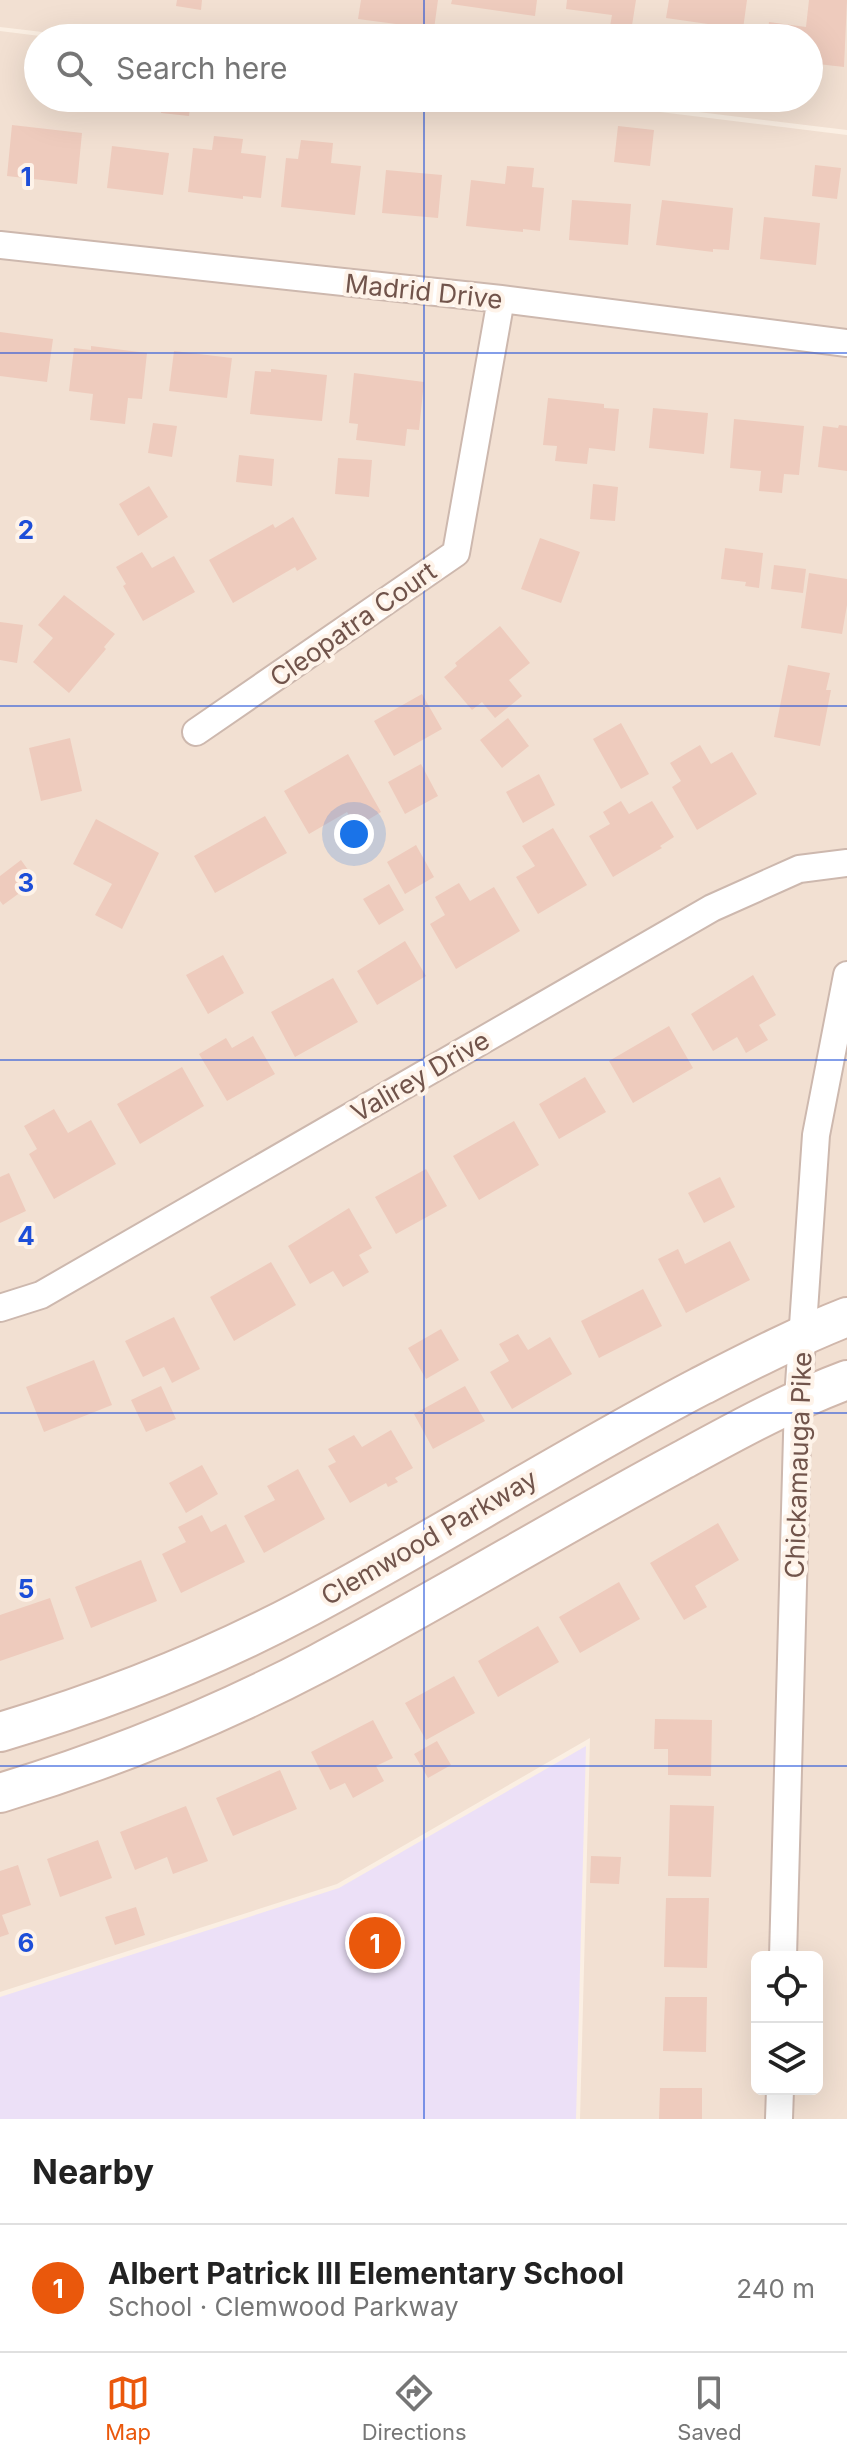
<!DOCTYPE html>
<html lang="en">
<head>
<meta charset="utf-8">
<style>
	:root { --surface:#fff; --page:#f6f6f6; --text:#222; --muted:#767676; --line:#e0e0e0; --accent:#ea580c }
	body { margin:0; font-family:Inter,sans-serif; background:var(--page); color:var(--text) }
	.controls { position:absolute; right:24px; bottom:24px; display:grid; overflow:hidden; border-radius:12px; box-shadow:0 8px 32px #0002 }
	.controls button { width:72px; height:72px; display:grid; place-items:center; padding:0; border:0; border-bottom:2px solid var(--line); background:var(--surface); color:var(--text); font:40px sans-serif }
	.you { position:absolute; left:354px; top:834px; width:28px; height:28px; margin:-20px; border:6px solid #fff; border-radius:50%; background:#1a73e8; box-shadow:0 0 0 12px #1a73e833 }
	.badge { display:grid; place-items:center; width:52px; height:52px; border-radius:50%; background:var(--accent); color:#fff; font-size:26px; font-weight:700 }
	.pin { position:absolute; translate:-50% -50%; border:4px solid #fff; box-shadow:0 2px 8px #0006 }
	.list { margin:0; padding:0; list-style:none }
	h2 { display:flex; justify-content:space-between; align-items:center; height:104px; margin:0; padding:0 32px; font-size:34px }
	h2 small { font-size:26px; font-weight:400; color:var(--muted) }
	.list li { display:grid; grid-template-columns:52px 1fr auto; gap:24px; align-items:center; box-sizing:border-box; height:128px; padding:0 32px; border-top:2px solid var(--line) }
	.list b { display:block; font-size:30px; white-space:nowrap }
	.list p { margin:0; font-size:26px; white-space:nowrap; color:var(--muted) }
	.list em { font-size:26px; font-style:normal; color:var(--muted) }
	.icon { flex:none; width:44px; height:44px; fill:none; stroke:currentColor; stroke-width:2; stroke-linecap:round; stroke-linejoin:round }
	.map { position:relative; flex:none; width:847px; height:2119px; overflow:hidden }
	.search { position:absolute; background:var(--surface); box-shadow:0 8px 32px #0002; left:24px; right:24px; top:24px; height:88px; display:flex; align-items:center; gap:20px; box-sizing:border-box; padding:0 28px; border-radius:44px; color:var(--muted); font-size:30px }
	.sheet { height:232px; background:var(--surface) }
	nav { display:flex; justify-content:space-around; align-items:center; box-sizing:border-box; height:112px; border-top:2px solid var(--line); background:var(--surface); font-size:22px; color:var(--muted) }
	nav a { display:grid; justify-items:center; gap:4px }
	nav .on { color:var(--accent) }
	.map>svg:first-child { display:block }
</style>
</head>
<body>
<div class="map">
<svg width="847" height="2119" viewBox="0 0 847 2119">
	<rect width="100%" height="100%" fill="#fbefe3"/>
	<!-- residential -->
	<path fill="#f2e0d2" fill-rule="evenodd" d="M0,0H847V130L584,98H809V38H93L0,27Z
		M0,31L56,38H38V98H546L847,135V2119H580L590,1738L337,1884L0,1992ZM757,1957H817V2089H757Z"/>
	<!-- education -->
	<path fill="#ece0f7" d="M586,1746L576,2119H0V1997L339,1888Z"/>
	<!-- building -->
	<path fill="#eecbbd" d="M177,0H202L201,10L176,6Z
		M361,0H438L434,29L358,19Z
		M452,0H537L535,16L451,4Z
		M567,0H636L630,38H608L612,15L566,9Z
		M669,0H747L743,29L666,18Z
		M809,0H847L844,67L809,63V38H767L769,22L806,27Z
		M163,98H191L189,116L161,113Z
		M12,125L82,133L77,184L7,176Z
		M618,126L654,130L650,166L614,162Z
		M214,136L243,139L241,153L266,156L261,198L243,196V199L188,192L193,148L212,150Z
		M301,140L333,143L331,163L361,166L355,215L281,207L286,158L298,159Z
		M112,146L169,153L163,195L107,188Z
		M815,165L841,168L837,199L812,196Z
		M507,166L534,168L532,187L544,188L540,231L523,229V232L466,226L471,180L505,184Z
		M386,170L442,175L438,218L382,213Z
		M572,200L631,204L628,245L569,240Z
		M662,200L733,208L729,250L713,249V252L656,245Z
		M764,217L820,223L816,265L760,259Z
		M0,332L53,339L47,382L0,376Z
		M91,346L147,353L142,399L128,398L125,424L90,420L93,394L69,391L74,348L91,350Z
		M174,351L232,358L227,398L169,391Z
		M271,369L327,375L322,421L250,414L255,371L271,372Z
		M354,373L424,382L419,430L407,429L405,446L356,440L358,424L349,423Z
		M548,398L604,404V408L619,409L615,451L589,448L587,464L555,461L557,446L543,445Z
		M653,408L708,413L704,454L649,448Z
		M734,419L804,426L799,475L784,474L782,493L759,491L761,471L730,468Z
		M153,423L177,426L172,457L148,453Z
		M839,425L847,426V471L818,467L823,426L838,428Z
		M239,455L274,459L272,486L236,482Z
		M338,458L372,460L369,497L335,494Z
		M593,484L618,487L615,521L590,519Z
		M149,486L168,517L138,536L119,504Z
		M293,517L317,559L297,571L295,567L233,603L209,560L273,524L275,528Z
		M540,538L580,552L561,603L521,589Z
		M725,548L763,553L759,588L745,586L746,582L721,579Z
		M142,552L152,568L174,556L195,592L143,621L123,586L126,584L116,567Z
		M774,565L806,569L803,593L771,589Z
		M809,573L847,579V605L842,634L801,628Z
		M64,595L115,634L104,647L106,649L69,693L33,662L53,638L38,625Z
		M0,622L23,625L17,663L0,660Z
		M500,626L530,663L509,680L522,696L495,718L482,702L472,710L444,677L457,666L455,663Z
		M788,665L830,673L826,690H831L820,746L774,737Z
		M422,694L442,729L394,756L374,721Z
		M508,718L529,746L502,768L480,740Z
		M621,723L649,774L621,789L593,739Z
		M70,738L82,791L41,801L29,748Z
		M700,745L711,764L732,752L757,794L697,830L672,787L681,781L670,763Z
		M348,754L381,812L356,827L347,812L309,834L284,791Z
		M421,764L438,796L405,814L388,782Z
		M539,774L555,805L523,823L506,792Z
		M621,801L629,814L652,801L674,837L660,846L662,848L613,877L589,836L610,824L603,812Z
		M265,816L287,853L215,893L194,856Z
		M96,819L159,853L122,929L95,915L112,884L73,864Z
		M553,828L587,885L538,914L516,877L535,866L522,846Z
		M416,845L434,877L405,894L387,862Z
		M21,860L36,881L3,905L0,901V876Z
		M459,883L470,901L494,887L520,931L456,969L430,924L445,915L435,897Z
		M389,884L404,910L379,925L363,899Z
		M405,941L426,976L377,1005L357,971Z
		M223,955L244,993L208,1014L186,975Z
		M753,975L776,1015L759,1025L768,1040L746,1053L737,1037L713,1051L691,1014Z
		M333,978L358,1022L295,1057L271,1012Z
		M669,1026L693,1068L633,1103L609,1061Z
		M253,1036L275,1074L227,1101L199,1054L226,1038L232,1048Z
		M182,1067L204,1106L140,1144L117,1104Z
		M585,1077L606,1112L559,1139L539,1104Z
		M54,1109L68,1133L91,1120L116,1164L54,1199L29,1154L37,1149L24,1126Z
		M514,1121L539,1165L479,1200L453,1156Z
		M426,1169L447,1206L396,1234L375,1197Z
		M9,1173L26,1211L0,1223V1177Z
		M720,1177L735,1207L704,1223L688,1193Z
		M349,1208L372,1248L359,1255L369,1272L343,1287L333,1271L310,1284L288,1246Z
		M730,1241L750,1280L686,1313L658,1259L678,1249L685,1264Z
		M271,1262L296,1305L234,1341L210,1297Z
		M643,1289L662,1326L599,1358L581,1321Z
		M174,1317L200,1369L172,1383L164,1367L143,1377L125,1341Z
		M441,1329L459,1360L426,1379L408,1348Z
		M518,1334L528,1350L550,1337L572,1374L512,1409L490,1372L509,1361L499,1344Z
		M94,1360L112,1405L44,1432L26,1387Z
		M161,1386L176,1419L146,1432L131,1400Z
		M465,1386L485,1421L433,1449L414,1414Z
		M391,1430L413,1468L395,1478L398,1482L388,1487L386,1483L350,1503L328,1466L336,1462L328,1449L354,1435L362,1447Z
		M202,1465L218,1494L186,1513L169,1483Z
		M298,1469L325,1519L264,1553L244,1516L275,1500L267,1486Z
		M202,1515L211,1532L226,1524L245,1562L181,1593L162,1554L186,1542L178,1527Z
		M718,1523L739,1560L695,1586L707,1607L684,1620L650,1563Z
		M141,1560L157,1601L91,1628L75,1587Z
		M619,1582L640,1619L580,1653L559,1617Z
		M50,1598L64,1639L0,1661V1615Z
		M538,1626L559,1662L498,1697L478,1661Z
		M454,1676L475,1713L426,1740L405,1703Z
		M655,1719L712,1720L711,1776L668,1775V1749H654Z
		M373,1720L393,1758L376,1766L384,1781L353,1798L345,1783L330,1790L311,1752Z
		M437,1741L451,1765L428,1778L414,1754Z
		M280,1770L297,1809L233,1836L216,1798Z
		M670,1805L714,1806L711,1877L668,1876Z
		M186,1806L208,1861L173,1874L167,1857L135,1870L120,1832Z
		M98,1840L112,1878L60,1897L47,1859Z
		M591,1856L621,1857L619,1884L590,1883Z
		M18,1865L31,1905L2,1915L9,1934L0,1937V1871Z
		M666,1898H709L707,1968L664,1967Z
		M136,1907L145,1935L115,1945L105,1917Z
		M665,1997H707L706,2052L663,2051Z
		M660,2088H702V2119H659Z"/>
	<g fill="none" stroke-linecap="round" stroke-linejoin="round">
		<defs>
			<path id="street" d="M0,245L501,299L847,343
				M196,732L456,553L501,299
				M0,1308L41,1295L712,908L799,869L847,863
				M783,1957L798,1399L816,1135L847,975
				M779,2119L780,2089"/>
			<path id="secondary" d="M0,1732C105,1701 206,1661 303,1610C437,1539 565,1457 699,1387C748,1362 796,1337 847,1317
				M0,1793C109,1760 218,1716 319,1663C440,1599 558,1527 679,1462C734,1432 788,1402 847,1380"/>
		</defs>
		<!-- street casing -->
		<use href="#street" stroke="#cdb8ae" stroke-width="30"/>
		<!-- secondary casing -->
		<use href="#secondary" stroke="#d0b7ab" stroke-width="42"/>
		<!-- street -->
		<use href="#street" stroke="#fff" stroke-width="26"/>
		<!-- secondary -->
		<use href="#secondary" stroke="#fff" stroke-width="38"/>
	</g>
	<!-- grid -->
	<path fill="none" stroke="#1d4ed8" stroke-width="2" stroke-opacity="0.55" d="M424,0V38M424,98V2119M0,353H847M0,706H847M0,1060H847M0,1413H847M0,1766H847"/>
	<g text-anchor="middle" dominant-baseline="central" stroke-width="8" stroke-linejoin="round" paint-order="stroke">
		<!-- street labels -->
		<g font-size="26" fill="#71544b" stroke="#fef3e9">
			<text transform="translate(424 291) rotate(6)">Madrid Drive</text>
			<text transform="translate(353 624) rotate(-35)">Cleopatra Court</text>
			<text transform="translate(420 1076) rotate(-30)">Valirey Drive</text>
			<text transform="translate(798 1465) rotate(-88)">Chickamauga Pike</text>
			<text transform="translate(429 1537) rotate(-30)">Clemwood Parkway</text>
		</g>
	</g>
	<g font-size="26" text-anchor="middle" font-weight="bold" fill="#1d4ed8" stroke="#fef3e9" stroke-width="8" stroke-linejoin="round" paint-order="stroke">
		<text x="26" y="186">1</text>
		<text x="26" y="539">2</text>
		<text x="26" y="892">3</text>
		<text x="26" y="1245">4</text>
		<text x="26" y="1598">5</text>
		<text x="26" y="1952">6</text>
	</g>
</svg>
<div class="controls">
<button><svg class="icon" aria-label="locate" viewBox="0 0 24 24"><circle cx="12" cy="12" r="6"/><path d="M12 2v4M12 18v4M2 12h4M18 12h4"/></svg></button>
<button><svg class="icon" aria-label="layers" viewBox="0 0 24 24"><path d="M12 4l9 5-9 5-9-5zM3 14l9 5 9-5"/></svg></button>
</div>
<div class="you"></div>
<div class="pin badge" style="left:375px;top:1943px">1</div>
<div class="search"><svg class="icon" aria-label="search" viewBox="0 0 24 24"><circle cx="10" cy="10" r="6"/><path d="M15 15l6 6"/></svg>Search here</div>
</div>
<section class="sheet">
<h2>Nearby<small></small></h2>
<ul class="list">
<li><span class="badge">1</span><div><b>Albert Patrick III Elementary School</b><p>School · Clemwood Parkway</p></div><em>240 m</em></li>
</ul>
</section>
<nav>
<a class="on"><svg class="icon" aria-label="map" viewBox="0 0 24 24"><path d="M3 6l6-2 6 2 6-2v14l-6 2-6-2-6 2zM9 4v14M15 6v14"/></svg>Map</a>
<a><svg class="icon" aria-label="directions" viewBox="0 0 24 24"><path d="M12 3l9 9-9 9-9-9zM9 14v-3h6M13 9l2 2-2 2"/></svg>Directions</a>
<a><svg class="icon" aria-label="saved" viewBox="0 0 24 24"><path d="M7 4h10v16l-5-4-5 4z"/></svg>Saved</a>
</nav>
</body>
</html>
